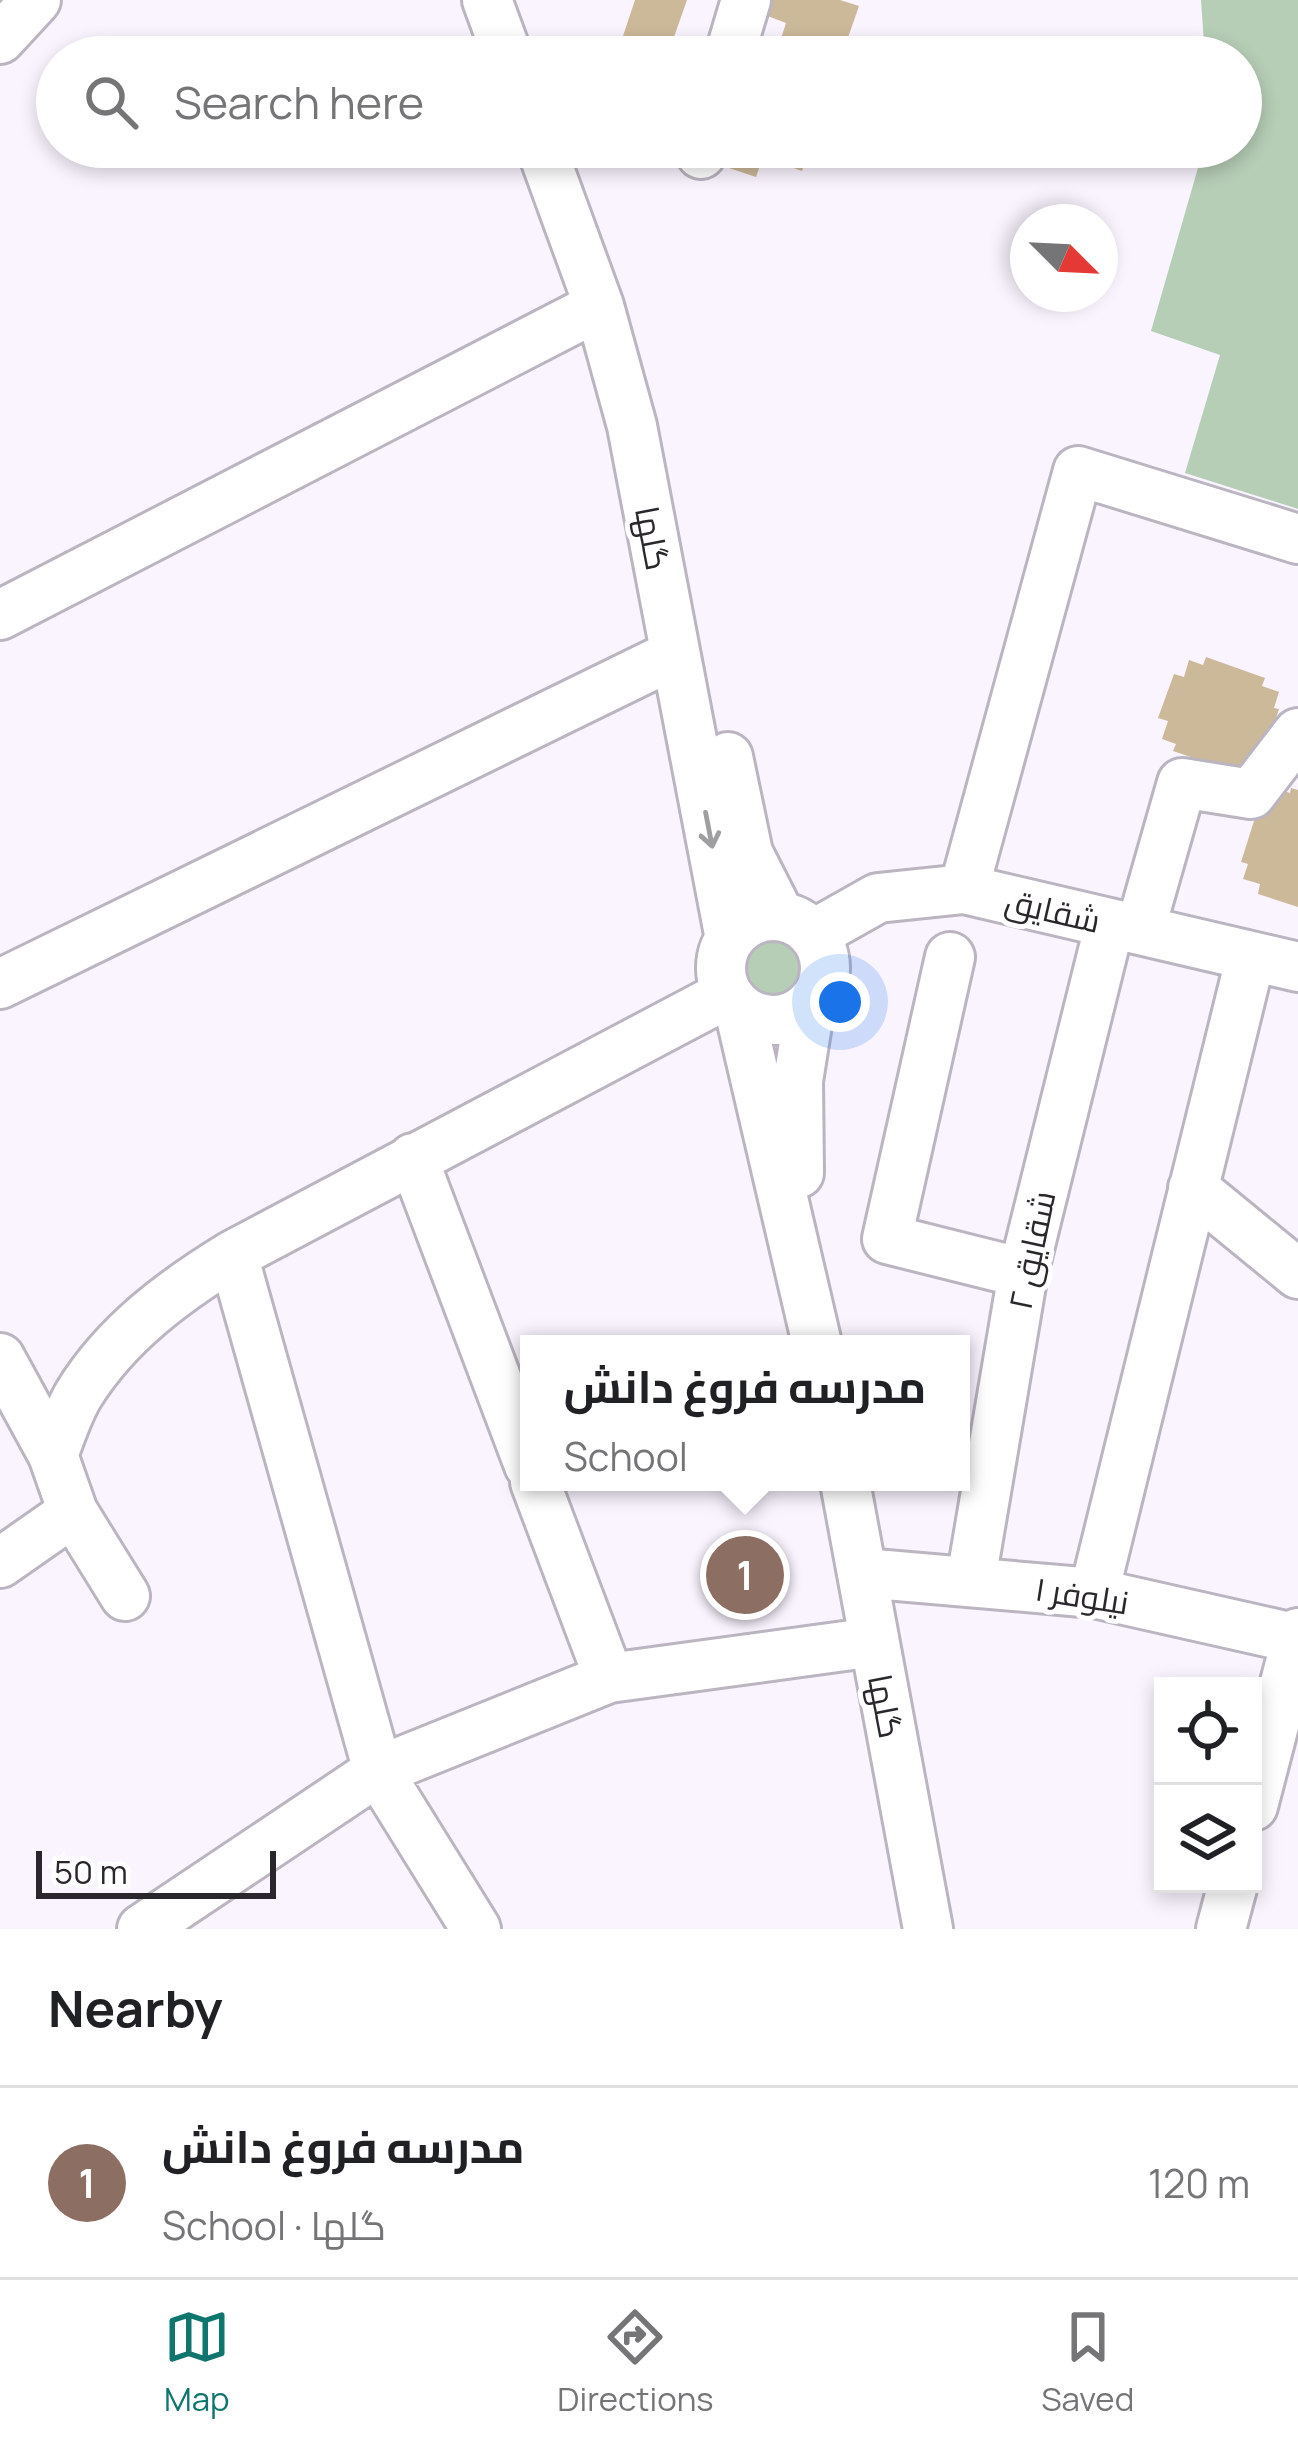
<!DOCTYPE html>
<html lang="en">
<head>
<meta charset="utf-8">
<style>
	:root { --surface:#fff; --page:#f2f2f2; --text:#202124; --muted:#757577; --line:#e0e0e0; --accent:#0f766e }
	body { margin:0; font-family:Manrope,Cairo,sans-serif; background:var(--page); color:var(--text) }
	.controls { position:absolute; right:36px; bottom:36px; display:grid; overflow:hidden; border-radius:0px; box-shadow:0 6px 18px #0003 }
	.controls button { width:108px; height:108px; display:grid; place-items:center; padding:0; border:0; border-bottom:3px solid var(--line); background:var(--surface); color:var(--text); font:60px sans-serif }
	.compass { position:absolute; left:1010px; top:204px; width:108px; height:108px; border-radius:50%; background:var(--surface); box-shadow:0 6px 18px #0003; rotate:114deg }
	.scale { position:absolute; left:36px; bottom:30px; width:240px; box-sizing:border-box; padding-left:12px; border:6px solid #2a272c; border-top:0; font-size:33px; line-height:42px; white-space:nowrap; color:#2a272c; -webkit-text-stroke:9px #fff; paint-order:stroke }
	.you { position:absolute; left:840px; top:1002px; width:42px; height:42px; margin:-30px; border:9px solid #fff; border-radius:50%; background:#1a73e8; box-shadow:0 0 0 18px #1a73e833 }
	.badge { display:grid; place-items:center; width:78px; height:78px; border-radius:50%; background:var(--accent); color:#fff; font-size:39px; font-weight:700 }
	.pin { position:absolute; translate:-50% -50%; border:6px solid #fff; box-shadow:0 3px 12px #0006 }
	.popup { position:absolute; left:520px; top:1335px; width:450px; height:156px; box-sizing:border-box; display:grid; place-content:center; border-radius:0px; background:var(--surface); filter:drop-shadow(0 3px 9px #0005); font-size:39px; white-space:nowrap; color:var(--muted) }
	.popup b { font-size:45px; color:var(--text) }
	.popup::after { content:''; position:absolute; left:50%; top:100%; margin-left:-24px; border:24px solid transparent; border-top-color:var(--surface) }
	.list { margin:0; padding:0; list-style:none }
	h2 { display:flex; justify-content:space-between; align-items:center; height:156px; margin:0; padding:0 48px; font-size:51px }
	h2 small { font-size:39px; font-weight:400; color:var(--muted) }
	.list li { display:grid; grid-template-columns:78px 1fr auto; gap:36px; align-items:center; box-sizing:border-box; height:192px; padding:0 48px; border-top:3px solid var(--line) }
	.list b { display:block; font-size:45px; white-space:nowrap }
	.list p { margin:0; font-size:39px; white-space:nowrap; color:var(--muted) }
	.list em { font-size:39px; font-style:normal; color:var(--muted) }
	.icon { flex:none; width:66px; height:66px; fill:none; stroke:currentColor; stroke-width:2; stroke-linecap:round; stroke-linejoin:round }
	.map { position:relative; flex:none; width:1298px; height:1929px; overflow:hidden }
	.search { position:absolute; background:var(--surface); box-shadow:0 6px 18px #0003; left:36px; right:36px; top:36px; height:132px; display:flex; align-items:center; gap:30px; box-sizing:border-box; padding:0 42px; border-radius:66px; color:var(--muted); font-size:45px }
	.sheet { height:348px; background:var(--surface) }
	nav { display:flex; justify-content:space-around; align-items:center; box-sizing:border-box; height:168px; border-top:3px solid var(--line); background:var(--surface); font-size:33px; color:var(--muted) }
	nav a { display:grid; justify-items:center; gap:6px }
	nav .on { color:var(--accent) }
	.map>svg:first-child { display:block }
</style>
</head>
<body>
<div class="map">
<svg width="1298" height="1929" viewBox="0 0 1298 1929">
	<rect width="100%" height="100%" fill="#faf4ff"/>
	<!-- green -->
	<path fill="#b6cdb6" d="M1201,0H1298V509L1185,473L1220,355L1151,331L1204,147H1241V57H1205Z
		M741 969a31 31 0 1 1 62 0a31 31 0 1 1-62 0Z"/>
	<!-- building -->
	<path fill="#ccb99a" d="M635,0H687L667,57H616Z
		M770,0H840L859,6L843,52L830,47L827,57H775L786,23L765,15Z
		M719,147H810L802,171L763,157L756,177L714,163Z
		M1206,657L1265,678L1262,686L1279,692L1274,708L1279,709L1264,754L1251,770L1234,765L1233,771L1214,765L1173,751L1176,744L1162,739L1168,721L1158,718L1174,674L1184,677L1189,660L1203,665Z
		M1274,788L1290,793L1291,788L1298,790V907L1258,894L1260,884L1243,879L1248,864L1241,862L1260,802Z"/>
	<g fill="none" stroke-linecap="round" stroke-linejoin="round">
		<defs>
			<path id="minor" d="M487,0L508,57
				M0,39L36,0
				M729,57L746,0
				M541,147L599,306L632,426L730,939
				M701,154L703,147
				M0,615L599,306
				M728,757L748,853L780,916
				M964,889L1078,471L1298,539
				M721 968a52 52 0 1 1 104 0a52 52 0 1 1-104 0Z
				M1140,930L1182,783L1251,794L1298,733
				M814,934L878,898L964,889L1298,967
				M950,957L887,1239L1023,1273
				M0,984L675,654
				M739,1009L817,1344
				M413,1158L529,1465
				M799,1173L798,1081L810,1005
				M1193,1188L1298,1274
				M233,1255L378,1771L476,1929
				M0,1358L53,1455
				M535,1482L609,1678
				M845,1482L928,1929
				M0,1563L73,1512
				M863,1573L1094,1593L1298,1639
				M971,1580L1023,1273L1110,923
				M1094,1593L1251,956
				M125,1596L73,1512L53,1455C61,1435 68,1412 79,1394C116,1334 174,1291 233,1255L727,994
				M1253,1806L1298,1633
				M142,1929L378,1771L609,1678L874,1642
				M1221,1929L1233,1884"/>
		</defs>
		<!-- minor casing -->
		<use href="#minor" stroke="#bbb4c1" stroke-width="54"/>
		<!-- minor -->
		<use href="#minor" stroke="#fff" stroke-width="48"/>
	</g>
	<!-- one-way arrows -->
	<defs><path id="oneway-shaft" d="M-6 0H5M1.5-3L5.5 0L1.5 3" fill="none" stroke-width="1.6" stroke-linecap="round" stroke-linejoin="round" transform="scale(3)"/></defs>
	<use stroke="#9f9ea0" href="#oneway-shaft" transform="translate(709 830) rotate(79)"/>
	<g text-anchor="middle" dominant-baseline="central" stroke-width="10" stroke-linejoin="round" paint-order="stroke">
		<!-- street labels -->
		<g font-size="33" fill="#2a272c" stroke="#fff">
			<text transform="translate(653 538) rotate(79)">گلها</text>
			<text transform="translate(1053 910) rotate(13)">شقایق</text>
			<text transform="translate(1031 1250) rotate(-78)">شقایق ۲</text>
			<text transform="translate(1082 1595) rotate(9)">نیلوفر ۱</text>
			<text transform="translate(886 1706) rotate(79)">گلها</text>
		</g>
	</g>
</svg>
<div class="controls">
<button><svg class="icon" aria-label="locate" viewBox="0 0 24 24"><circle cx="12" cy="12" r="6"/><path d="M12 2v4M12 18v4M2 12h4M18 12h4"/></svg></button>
<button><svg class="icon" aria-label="layers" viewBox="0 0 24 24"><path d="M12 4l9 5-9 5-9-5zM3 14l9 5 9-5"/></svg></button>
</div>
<svg class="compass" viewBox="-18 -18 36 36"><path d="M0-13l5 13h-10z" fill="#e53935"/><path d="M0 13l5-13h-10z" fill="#757577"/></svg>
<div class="scale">50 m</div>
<div class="you"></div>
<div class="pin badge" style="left:745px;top:1575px;background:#8d6e63">1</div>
<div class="popup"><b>مدرسه فروغ دانش</b>School</div>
<div class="search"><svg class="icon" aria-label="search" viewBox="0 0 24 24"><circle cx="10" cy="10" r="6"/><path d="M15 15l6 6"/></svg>Search here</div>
</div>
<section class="sheet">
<h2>Nearby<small></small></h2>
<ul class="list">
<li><span class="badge" style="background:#8d6e63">1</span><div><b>مدرسه فروغ دانش</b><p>School · گلها</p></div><em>120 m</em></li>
</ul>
</section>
<nav>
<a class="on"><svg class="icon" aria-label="map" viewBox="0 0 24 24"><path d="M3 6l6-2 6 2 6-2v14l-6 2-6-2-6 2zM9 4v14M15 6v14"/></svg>Map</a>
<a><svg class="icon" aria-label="directions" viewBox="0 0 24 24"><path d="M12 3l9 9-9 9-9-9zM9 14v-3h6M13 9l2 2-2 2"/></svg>Directions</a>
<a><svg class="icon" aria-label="saved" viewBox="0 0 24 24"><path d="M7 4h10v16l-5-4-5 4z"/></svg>Saved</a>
</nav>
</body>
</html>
